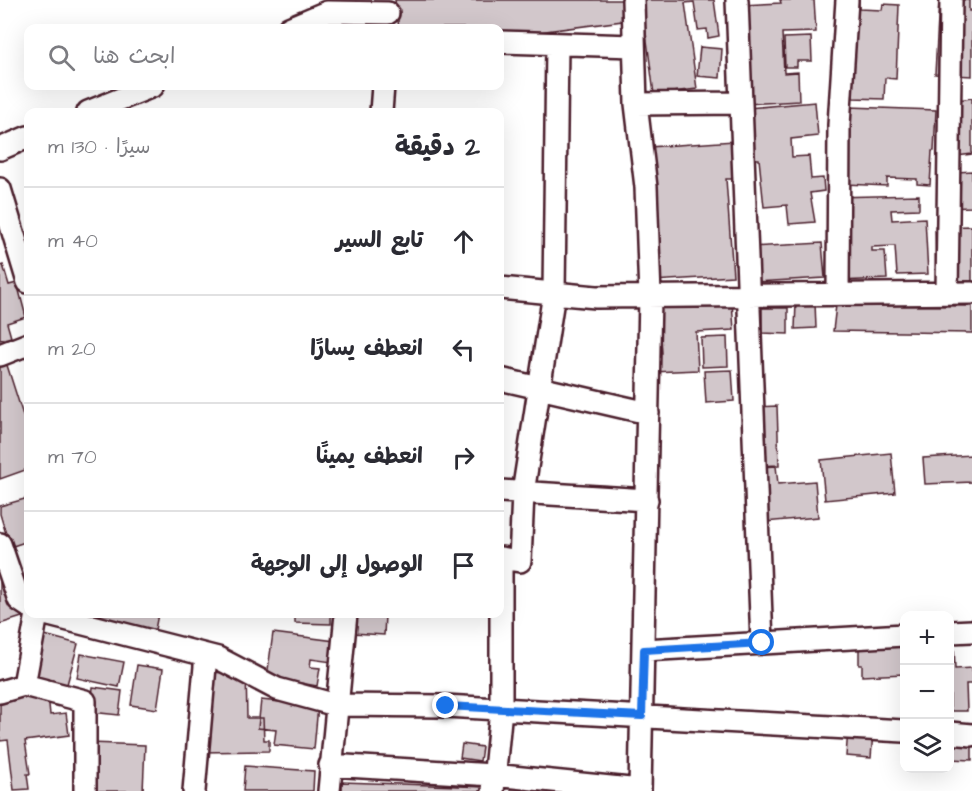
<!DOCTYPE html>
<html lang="ar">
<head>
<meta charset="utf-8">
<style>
	:root { --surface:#fff; --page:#f2f2f3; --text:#2b2b33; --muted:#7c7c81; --line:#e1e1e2 }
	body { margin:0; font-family:"Architects Daughter","Playpen Sans Arabic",sans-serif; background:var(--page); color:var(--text); direction:rtl }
	.controls { position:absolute; right:18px; bottom:18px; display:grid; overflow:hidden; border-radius:12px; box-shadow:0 6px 24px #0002 }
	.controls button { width:54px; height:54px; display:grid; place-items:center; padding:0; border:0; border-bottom:2px solid var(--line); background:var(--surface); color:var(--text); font:30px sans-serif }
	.stop { position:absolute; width:18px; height:18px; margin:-14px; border:4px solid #1a73e8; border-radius:50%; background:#fff }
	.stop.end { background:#1a73e8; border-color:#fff; box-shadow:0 2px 6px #0008 }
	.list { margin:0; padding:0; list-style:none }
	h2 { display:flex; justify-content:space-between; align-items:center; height:78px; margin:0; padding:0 24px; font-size:26px }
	h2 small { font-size:20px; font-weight:400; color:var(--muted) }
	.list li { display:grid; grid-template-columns:39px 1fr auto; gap:18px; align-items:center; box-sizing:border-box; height:108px; padding:0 24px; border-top:2px solid var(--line) }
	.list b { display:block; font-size:22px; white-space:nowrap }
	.list em { font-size:20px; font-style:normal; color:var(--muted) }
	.icon { flex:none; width:33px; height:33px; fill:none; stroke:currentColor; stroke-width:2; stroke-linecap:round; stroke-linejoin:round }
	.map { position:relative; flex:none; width:972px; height:791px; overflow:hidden; direction:ltr }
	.search { position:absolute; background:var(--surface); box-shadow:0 6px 24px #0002; left:24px; top:24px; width:480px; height:66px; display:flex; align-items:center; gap:15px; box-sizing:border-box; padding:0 21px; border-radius:12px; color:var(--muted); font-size:22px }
	.panel { position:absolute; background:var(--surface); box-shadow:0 6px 24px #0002; left:24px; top:108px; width:480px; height:510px; border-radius:12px; direction:rtl }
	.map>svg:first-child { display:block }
</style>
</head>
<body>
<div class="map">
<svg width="972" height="791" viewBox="0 0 972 791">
	<rect width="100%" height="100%" fill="#fff"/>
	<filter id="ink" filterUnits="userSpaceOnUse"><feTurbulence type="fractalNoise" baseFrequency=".0167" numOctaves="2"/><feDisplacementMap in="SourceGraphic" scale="12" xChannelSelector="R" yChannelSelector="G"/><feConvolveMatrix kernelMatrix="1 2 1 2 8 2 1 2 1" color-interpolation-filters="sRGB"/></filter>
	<g filter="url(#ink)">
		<!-- building -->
		<path fill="#d2c7cb" stroke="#4a1f2b" stroke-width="1.5" d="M395,0H714L719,36L708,38L707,29L698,30L694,2L685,3L697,89L654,94L642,2L630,20L500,37V28H399Z
			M780,0H814L816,32L782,33L784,73L798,72L799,101L747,104L743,5L781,3Z
			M844,0H859V9L882,10L883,4L899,5L896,79L885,78L884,99L853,98L855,23Z
			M939,0H969V11H972V76L935,74Z
			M811,37L812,61H797V67H785L784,38Z
			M700,47L722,49L720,78L697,76Z
			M972,98V154L949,157L941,102Z
			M815,102L818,136L791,139L792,157L809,156L811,179L823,178L824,191L810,193L815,222L789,224L787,205L764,207L759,159H753L748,108Z
			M849,107L936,110L934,151H932L930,185L917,184V179L887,178V186L846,184Z
			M734,141L737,179H726L733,276L653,281L649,147Z
			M972,171V207L944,208L943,173Z
			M919,195V209L891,210L892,220L925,218L928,274L897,275L895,246L872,247V251H885L887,279L837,281L833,197Z
			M972,226V281H936L935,227Z
			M822,243L825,278L753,282L751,247Z
			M3,265L9,285L17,283L26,317L7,323L11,337L0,340V266Z
			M732,302L734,330L696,332L698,370L652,372L651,353H662L659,306Z
			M796,303H815L816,328L795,329Z
			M836,305L972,306V333L833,331Z
			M762,308H788V334L762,333Z
			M727,337L728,366L702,367L701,338Z
			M6,362L28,431V469L0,479V364Z
			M732,370L734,401L706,403L704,371Z
			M777,406L779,465L754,466L752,407Z
			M891,453L895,493L825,500L821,460Z
			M972,455V482L925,484L923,458Z
			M776,466L778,484L815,481L818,517L765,522L760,467Z
			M28,498V541L10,547L0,514V506Z
			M5,562L22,617L0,624V563Z
			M55,614H158L155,630Z
			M295,614H331V624L295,623Z
			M354,614L385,615L384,635L353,633Z
			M273,633L335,641L332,662L311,659L310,667L320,668L317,686L267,677Z
			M41,634L78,644L66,688L29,678Z
			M950,643H954L955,669L972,668V684H966L967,711H950Z
			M904,646V689V674L862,676V665H859V648Z
			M81,654L124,662L119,687L77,678Z
			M137,665L163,669L157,709L131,705Z
			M246,672L247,718H263L264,740H269V751L202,752L195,737L193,673Z
			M93,687L122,691L119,715L91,712Z
			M48,694L50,715L66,713L69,735L25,741L30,774H27L29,789L14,790L8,740L0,741V697Z
			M261,700L318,706L314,749L274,745L276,730L258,728Z
			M848,730L873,732L871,758L846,756Z
			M951,733L972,734V760L950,759Z
			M90,743L145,745L143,791H88Z
			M462,744L482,747L480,761L460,758Z
			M245,766L314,771L313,791H243Z
			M342,782L487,787V791H342Z"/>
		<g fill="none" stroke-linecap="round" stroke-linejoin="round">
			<defs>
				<path id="minor" d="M633,0L636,104L646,187L650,296L640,791
					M737,0L762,643
					M289,28L327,12L388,13
					M500,42L634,46
					M636,104L741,103
					M88,112L153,86
					M381,112L383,86
					M0,149L28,137
					M0,189L28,282
					M500,288L596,297L972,293
					M947,293L951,0
					M838,294L839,125L847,0
					M0,355L28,344
					M500,379L648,413
					M500,491L647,500
					M0,544L19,600L28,606
					M45,614L218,658L277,689L336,705L445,706L904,731
					M950,632L972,631
					M644,650L904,635
					M24,685L37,614
					M0,692L24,685L85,701V791
					M950,733L972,735
					M330,765L493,775L640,790
					M194,791L206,655
					M329,791L346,614
					M493,791L501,709V558L520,561L523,493L554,293L557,44"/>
			</defs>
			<!-- minor casing -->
			<use href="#minor" stroke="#4a1f2b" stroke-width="26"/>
			<!-- minor -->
			<use href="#minor" stroke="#fff" stroke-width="21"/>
		</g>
	</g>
	<g fill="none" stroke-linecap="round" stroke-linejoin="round" filter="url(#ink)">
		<!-- route -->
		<path stroke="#1a73e8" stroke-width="8" d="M446,706L642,716L644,650L762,643"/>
	</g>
</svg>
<div class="controls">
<button>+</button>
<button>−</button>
<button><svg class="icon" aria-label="layers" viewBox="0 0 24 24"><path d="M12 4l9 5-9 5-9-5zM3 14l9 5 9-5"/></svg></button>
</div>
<div class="stop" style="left:762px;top:643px"></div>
<div class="stop end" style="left:446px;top:706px"></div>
<div class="search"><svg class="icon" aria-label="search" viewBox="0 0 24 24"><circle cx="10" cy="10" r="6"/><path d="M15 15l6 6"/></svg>ابحث هنا</div>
<section class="panel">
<h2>2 دقيقة<small>سيرًا · 130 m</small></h2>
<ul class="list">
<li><svg class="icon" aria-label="ahead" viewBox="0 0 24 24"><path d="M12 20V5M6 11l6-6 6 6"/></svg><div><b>تابع السير</b></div><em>40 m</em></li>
<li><svg class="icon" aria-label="left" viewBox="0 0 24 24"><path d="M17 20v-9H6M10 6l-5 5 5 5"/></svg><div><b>انعطف يسارًا</b></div><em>20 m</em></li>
<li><svg class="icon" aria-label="right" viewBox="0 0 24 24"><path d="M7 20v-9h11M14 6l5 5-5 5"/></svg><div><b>انعطف يمينًا</b></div><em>70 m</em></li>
<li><svg class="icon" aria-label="arrive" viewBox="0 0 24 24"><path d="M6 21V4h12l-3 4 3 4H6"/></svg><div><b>الوصول إلى الوجهة</b></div></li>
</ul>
</section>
</div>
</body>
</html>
